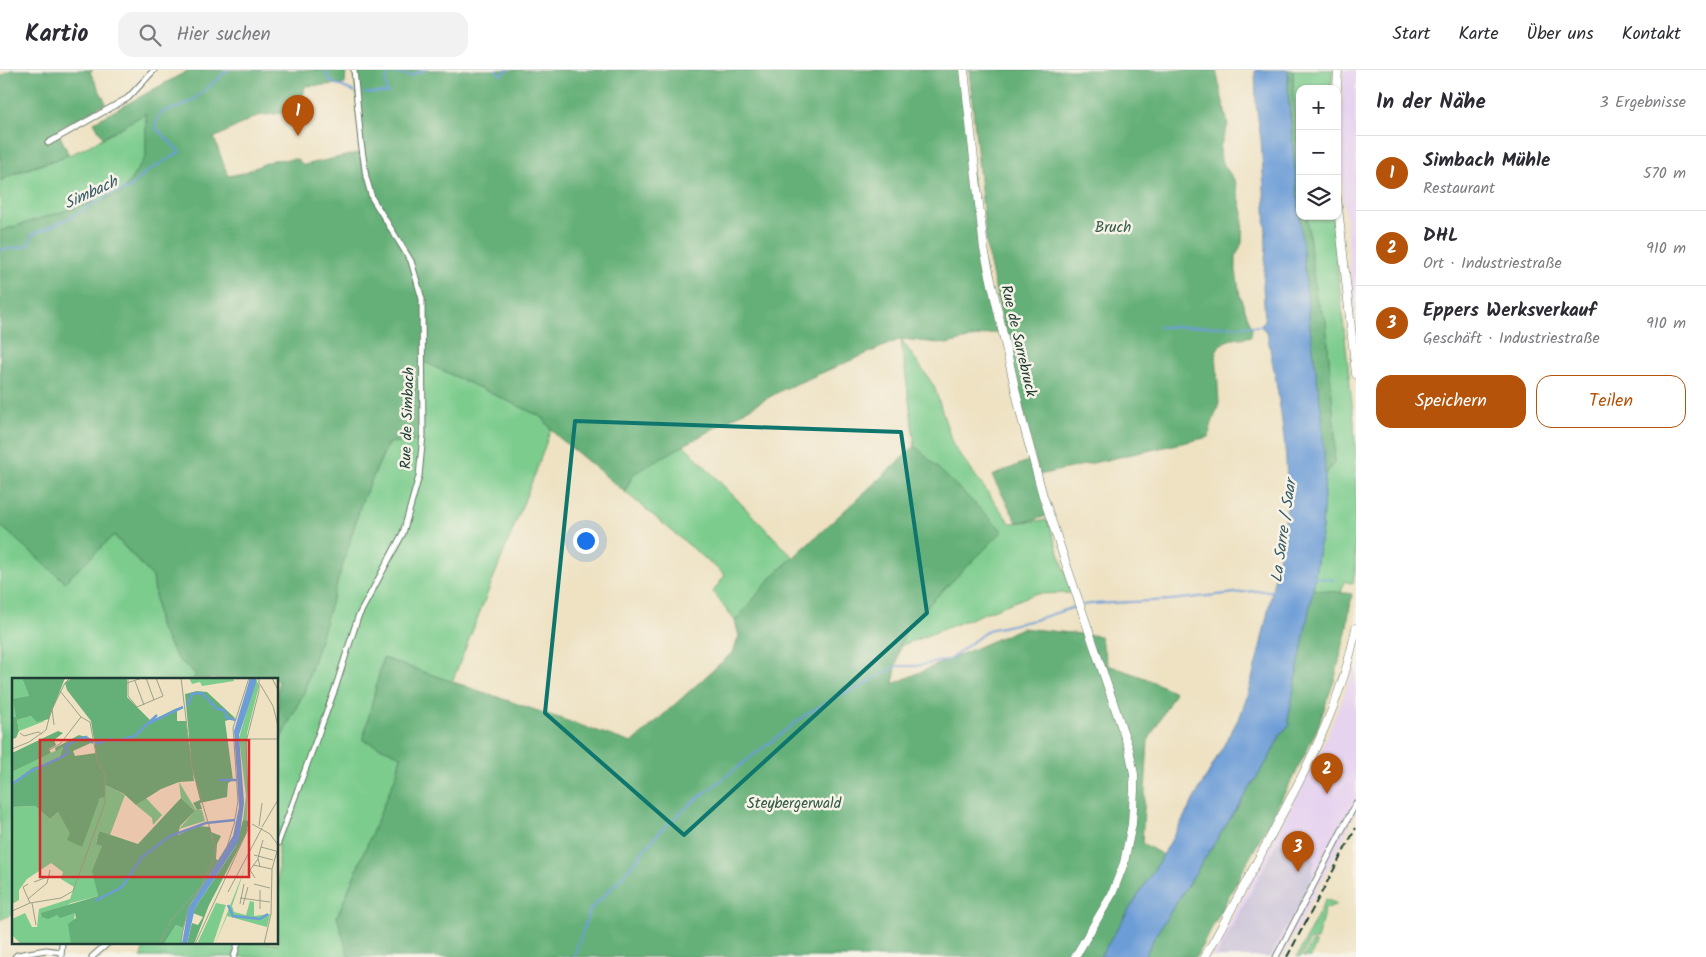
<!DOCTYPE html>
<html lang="de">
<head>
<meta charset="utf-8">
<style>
	:root { --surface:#fff; --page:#f2f2f3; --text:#2b2b33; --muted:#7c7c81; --line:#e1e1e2; --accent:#b45309 }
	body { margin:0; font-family:Kalam,sans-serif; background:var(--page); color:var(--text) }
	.controls { position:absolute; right:15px; top:15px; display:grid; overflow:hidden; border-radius:10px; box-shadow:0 1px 4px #0004 }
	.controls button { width:45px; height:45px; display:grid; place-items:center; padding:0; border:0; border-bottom:1px solid var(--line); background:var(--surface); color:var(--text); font:25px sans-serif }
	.you { position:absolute; left:585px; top:470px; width:18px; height:18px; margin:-12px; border:4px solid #fff; border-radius:50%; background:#1a73e8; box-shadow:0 0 0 8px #1a73e833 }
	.badge { display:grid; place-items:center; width:32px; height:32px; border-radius:50%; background:var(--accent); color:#fff; font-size:16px; font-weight:700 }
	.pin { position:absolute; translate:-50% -41px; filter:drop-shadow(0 1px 2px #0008) }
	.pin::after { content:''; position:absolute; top:26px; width:18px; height:15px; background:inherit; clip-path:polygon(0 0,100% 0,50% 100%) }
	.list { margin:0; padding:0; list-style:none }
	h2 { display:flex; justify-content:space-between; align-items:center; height:65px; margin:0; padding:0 20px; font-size:21px }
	h2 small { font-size:16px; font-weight:400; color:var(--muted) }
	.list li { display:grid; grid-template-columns:32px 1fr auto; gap:15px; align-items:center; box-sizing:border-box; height:75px; padding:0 20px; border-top:1px solid var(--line) }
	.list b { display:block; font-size:19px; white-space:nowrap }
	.list p { margin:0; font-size:16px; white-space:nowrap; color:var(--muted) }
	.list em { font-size:16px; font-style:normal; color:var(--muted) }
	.actions { display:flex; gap:10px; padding:15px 20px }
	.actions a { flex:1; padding:11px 0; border:1px solid var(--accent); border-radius:15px; text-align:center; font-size:18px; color:var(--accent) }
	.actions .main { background:var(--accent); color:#fff }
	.icon { flex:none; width:28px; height:28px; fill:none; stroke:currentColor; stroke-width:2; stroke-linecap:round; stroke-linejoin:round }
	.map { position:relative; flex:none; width:1356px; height:887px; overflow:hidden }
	header { display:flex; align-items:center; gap:30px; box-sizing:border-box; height:70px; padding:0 25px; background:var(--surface); border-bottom:1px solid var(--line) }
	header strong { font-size:24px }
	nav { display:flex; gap:28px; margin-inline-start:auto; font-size:18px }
	.search { width:350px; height:45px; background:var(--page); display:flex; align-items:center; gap:12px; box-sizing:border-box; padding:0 18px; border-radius:15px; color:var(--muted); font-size:19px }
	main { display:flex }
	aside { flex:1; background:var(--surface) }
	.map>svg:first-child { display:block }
</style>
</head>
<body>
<header>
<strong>Kartio</strong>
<div class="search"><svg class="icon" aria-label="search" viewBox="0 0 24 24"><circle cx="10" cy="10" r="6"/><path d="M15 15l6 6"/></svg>Hier suchen</div>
<nav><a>Start</a><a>Karte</a><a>Über uns</a><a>Kontakt</a></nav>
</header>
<main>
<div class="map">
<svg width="1356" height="887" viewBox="0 0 1356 887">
	<rect width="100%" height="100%" fill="#f7f3e8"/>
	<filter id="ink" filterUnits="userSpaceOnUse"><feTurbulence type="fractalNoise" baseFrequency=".02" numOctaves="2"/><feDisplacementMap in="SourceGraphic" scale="10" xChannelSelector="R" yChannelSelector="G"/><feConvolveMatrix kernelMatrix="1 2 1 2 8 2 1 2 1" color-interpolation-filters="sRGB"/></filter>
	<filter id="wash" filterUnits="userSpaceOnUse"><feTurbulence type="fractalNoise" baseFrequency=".0096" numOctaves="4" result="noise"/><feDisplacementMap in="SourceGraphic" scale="20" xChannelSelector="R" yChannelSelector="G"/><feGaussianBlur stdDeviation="1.12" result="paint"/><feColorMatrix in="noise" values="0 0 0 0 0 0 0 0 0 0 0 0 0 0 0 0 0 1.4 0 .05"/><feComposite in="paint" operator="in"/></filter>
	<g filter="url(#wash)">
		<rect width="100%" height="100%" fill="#eee2c3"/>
		<!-- built -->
		<path fill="#e6d3f0" d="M1343,0H1356V258L1342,112L1341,61Z
			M1356,591V743L1283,887H1211L1321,680L1343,628Z"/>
		<!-- industrial -->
		<path fill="#c8c0d8" d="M1278,771L1315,791L1312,801L1313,805L1309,815L1270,887H1216Z"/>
		<!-- green -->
		<path fill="#7ccc8d" stroke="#4e8460" d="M1293,0H1333L1331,19H1300V85L1293,24Z
			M146,42V86L122,123L0,161V111C22,99 46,94 69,85C96,74 121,57 146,42Z
			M1307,146H1332L1354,352L1356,388L1355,501L1353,514L1344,511L1341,523L1313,519L1322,458L1325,405L1334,393L1335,366L1326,251L1316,228Z
			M901,269L934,316L953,375L1010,453L1048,450L1072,523L1034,524L900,576L908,555L1002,461L915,376Z
			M422,291L542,347L551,359L535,404L452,612L383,588L363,670L401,685L397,703L337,847L349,887H141L145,873H278V674L304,622L362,431L389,372L419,371Z
			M684,375L793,487L772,507L735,551L713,522L725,505L625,422L633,404Z
			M0,455L64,511L113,465L153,507L159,556L177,588L196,604L193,610H14V843L0,850Z
			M1326,829L1337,834L1325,839L1317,870H1310L1301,887H1297Z
			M1313,872L1316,873V875L1310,887H1303Z"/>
		<!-- forest -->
		<path fill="#65b078" stroke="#427656" d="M11,0H93L90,2L106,33L57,60L69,85L15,103L0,111V6Z
			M189,0H346L345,14L305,16L301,41L257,46L214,68L228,106L243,103L273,90L296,89L304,95L363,82L354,0H961L980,180L997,262L947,274L901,269L782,320L633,404L625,422L556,365L542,347L422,291L419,371L388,373L362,431L304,622L278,674V610L193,609L196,604L177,588L159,556L153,507L114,465L65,512L0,455V161L122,123L146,86V43L103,68L94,52Z
			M969,0H1216L1228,55L1220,77L1221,91L1235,111L1243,143L1242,173L1236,186V201L1240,226L1252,258L1251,266C1236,271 1226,265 1216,281L1219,334L1211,356L1209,367L1039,405L1004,260L987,180Z
			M1288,0H1293V24L1300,85V146H1307L1316,228L1326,250L1335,365L1334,393L1325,405L1322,346L1310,257L1288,24Z
			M915,376L1003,461L908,555L900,576L893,614L1022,558L1100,566L1108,595L1145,608L1175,622L1148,671L1142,773L1163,785L1100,887H349L337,847L397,703L401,686L363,670L383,588L632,673L733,582L739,566L735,551L772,507Z
			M1030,390L1050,445L1033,450L1017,452L992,406Z
			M1313,519L1352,524L1346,562L1335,608L1317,659L1296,702L1196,887H1145L1155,866L1269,688L1282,662L1290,655L1288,650Z"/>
		<!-- water -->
		<path fill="#6d9dd7" stroke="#466d86" d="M1255,0H1288V24L1310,257L1322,346L1325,405L1322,458L1313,519L1288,650L1290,655L1282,662L1269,688L1155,866L1145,887H1100L1163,785L1241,644C1257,597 1267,548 1276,500C1280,476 1287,452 1287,428C1288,372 1277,317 1267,262L1261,257V254L1265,251L1263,216L1266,177L1265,137L1261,70L1256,34Z"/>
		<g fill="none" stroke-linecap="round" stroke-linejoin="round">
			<!-- stream -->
			<path stroke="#6d9dd7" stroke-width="2" d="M325,0L330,11L354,22
				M496,0L501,5L508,0
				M365,23H388L385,13L389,2L410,6L424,0
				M0,180L28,176L32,165L69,148L111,124L130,118L146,102L180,82L155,57L160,43L179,37L195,29L228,0
				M1159,257L1262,256
				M1313,507L1333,510
				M1083,535L1091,534L1171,530L1254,521H1272L1273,522
				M574,887L590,840L620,809L660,761L689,735L808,643L841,624L859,618L896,596H915L949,590L988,560L1034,550L1078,536"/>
		</g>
	</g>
	<g filter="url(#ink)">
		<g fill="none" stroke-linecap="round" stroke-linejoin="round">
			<defs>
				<path id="minor" d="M48,73L128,28L154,0
					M278,773L335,619L358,547L403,463L419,406L423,365L422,229L411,191L372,128L366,107L361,72L354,0
					M15,887L17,885L46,880L61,882
					M61,887L62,873
					M92,887L108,873
					M234,887L238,873
					M1276,887L1356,733"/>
				<path id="primary" d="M964,0L984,179L1022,349L1043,426L1129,679L1134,704V720L1132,754L1124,793L1112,824L1075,887
					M1337,19L1338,0
					M1337,128L1356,304
					M1205,887C1230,842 1255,796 1279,750C1312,689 1343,626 1356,558"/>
			</defs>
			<!-- minor casing -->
			<use href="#minor" stroke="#677766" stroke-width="7"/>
			<!-- primary casing -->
			<use href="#primary" stroke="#677766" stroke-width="9"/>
			<!-- minor -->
			<use href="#minor" stroke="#fff" stroke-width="5"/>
			<!-- primary -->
			<use href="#primary" stroke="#fff" stroke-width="8"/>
			<!-- rail -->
			<path stroke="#1f3d34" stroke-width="2" stroke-dasharray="8 4" stroke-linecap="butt" d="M1287,887L1356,758"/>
		</g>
	</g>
	<!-- marked area -->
	<path fill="none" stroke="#0f766e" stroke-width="4" stroke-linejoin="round" d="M575,351L901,362L927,543L684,765L545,643Z"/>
	<g text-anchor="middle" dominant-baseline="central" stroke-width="5" stroke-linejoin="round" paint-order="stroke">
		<!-- park labels -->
		<g font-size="15" fill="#325a46" stroke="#f7f3e8">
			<text x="1113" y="158">Bruch</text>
			<text x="794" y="734">Steybergerwald</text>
		</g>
		<!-- street labels -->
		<g font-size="15" fill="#1f3d34" stroke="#f7f3e8">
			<text transform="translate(1018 271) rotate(77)">Rue de Sarrebruck</text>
			<text transform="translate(408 348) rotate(-88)">Rue de Simbach</text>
		</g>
		<!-- water labels -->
		<g font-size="16" font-style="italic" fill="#365a65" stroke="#f7f3e8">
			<text transform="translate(91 123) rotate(-25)">Simbach</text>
			<text transform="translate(1284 461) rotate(-82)">La Sarre / Saar</text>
		</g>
	</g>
	<!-- overview -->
	<g transform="translate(12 608)">
		<rect width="266" height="266" fill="#eee2c3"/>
		<path d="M0,0H10L17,18L4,39H0ZM177,0H221L222,3L190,8L188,4L180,6ZM244,0L247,8L235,55V143L231,142L234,118L227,60ZM19,38L33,43L7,53L5,42ZM51,69L47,81L21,89L0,105V94ZM167,104L184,132H190L193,143L167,151L183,133L169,120ZM93,107L113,117L98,157L87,153L84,165L90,168L84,208L86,218L59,225L38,238L63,235L59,266H9L0,257V241L13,235L20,249H25L27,231L58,221L62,209L49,201L51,194L39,185L15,201L7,212V222L0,226V129L23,128L38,141L46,134L69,169ZM134,120L150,137L141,147L140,140L124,127ZM233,190L220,228L222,234L234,237L238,223L242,224V238L258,236L255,249L215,238L203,266ZM204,225L214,227L201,266H185ZM164,247L171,250L170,266H152Z" fill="#7ccc8d"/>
		<path d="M10,0H53L37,41L25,44L19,38L5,42L7,53L4,60L0,61V39H4L1,21L17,18ZM60,0H115V19L139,43L165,30V43H174L182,103L167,104L149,111L124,127L112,116L93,107V119L88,120L70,169L55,162L58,155L46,134L38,141L23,128L0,129V105L21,89L47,81L51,69L44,73L43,70L67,57L81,61V64L61,73L63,78L84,75L79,43L55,12L53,5ZM185,13L195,14L223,40L213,43L221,102L216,105L215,119L188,125L190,131L185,132L181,125L188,122L180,90L173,16ZM46,53L51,55L42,62L44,67L37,71L39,75L0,94V75ZM169,120L183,133L168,148L166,157L186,148L198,149L199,154L209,158L205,166L204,181L207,183L179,226L171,250L164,247L152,266H59L56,246L64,240L63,235L48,240L45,237L36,241L30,239L29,235L86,218L80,193L90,168L84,166L87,153L126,166ZM231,142L237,143L234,156L197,227L182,266H175L180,245L186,247L191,239L181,235L183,230L224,168Z" fill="#65b078"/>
		<path d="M238,0H244V5L227,57L232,125L227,163L183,230L175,266H170L176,231L221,158L227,129L222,53Z" fill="#6d9dd7"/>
		<path fill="none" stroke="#6d9dd7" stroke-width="2.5" d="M175,28L180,16L190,15L205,31L212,32L215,40L224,42M132,49L145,37M84,66L97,61L105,63L123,58L135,46L171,29M207,102H224M0,106L19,93L48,80L56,75L53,69L64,62L74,59L81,65M83,223L110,209L130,179L158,158L194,145L223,142M216,227L221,238L248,241L256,236"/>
		<path fill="none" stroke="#9ba08a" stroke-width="1" d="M116,0V18L125,29L151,18L144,0M134,0L142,22M260,0L267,14M123,3L132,27M115,5L130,0M248,6L261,28L267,52M40,31L42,47M8,55L12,58L26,54L30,56M238,61H267M0,71L17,64L34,52L39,33L53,5L58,0M35,73L48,66L69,39M223,141L226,123L221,50L237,0M240,146L258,156L266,167M247,148L250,125M250,149L267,120M249,169L264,173M242,177L261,182M241,187L260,191M248,189L246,180L251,162M243,200L238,192L246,181M22,204L38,198M16,206L11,209L18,225M242,206L258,210M248,212V231M216,214L250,150M228,220L258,224M16,221L35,205L38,192M20,225L24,247M228,226L232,206M231,227L236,209M0,233L18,225L49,220L61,213L93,125V97L85,82L78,44L69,39L48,13M147,266L160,241L189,208L203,178V168L180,90L169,0M168,266L176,230L215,169L223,143M183,266L237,149L234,64L247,13V0M252,266L259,236L260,191L267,166"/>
		<path fill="#d62828" fill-opacity="0.15" stroke="#d62828" stroke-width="2.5" d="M28,62H237V199H28Z"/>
		<rect width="266" height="266" fill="none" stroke="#1f3d34" stroke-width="2.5"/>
	</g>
</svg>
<div class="controls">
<button>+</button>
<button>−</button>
<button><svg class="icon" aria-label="layers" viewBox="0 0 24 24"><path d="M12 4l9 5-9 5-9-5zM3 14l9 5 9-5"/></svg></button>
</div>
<div class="you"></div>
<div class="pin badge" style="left:298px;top:66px">1</div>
<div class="pin badge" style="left:1327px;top:724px">2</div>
<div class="pin badge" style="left:1298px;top:802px">3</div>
</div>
<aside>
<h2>In der Nähe<small>3 Ergebnisse</small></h2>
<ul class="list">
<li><span class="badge">1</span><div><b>Simbach Mühle</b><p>Restaurant</p></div><em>570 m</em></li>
<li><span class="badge">2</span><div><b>DHL</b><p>Ort · Industriestraße</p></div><em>910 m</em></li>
<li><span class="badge">3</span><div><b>Eppers Werksverkauf</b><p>Geschäft · Industriestraße</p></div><em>910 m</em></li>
</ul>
<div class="actions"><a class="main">Speichern</a><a>Teilen</a></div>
</aside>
</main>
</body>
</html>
